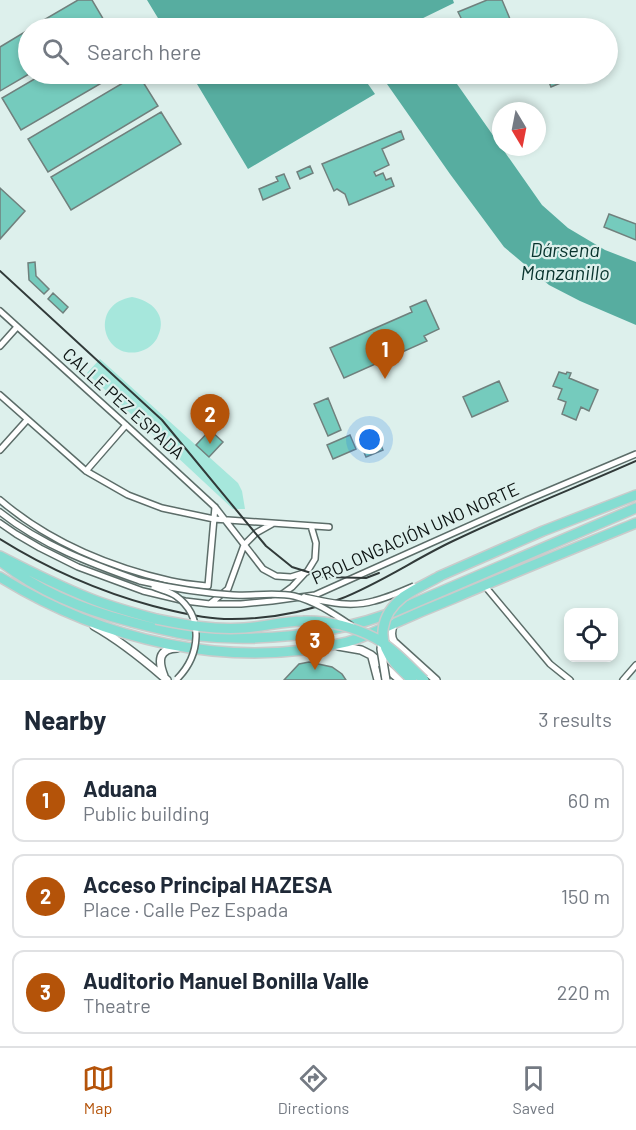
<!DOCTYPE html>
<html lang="en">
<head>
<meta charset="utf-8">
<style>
	:root { --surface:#fff; --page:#f2f2f3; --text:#1f2937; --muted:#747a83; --line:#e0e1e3; --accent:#b45309 }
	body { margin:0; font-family:Barlow,sans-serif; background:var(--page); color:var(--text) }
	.controls { position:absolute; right:18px; bottom:18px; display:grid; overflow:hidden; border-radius:12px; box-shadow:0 3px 9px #0003 }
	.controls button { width:54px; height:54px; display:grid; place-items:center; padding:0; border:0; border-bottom:2px solid var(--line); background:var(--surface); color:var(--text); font:30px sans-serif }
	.compass { position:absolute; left:492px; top:102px; width:54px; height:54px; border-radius:50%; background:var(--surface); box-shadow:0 3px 9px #0003; rotate:170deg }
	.you { position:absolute; left:370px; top:440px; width:21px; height:21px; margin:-15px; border:4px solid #fff; border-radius:50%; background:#1a73e8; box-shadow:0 0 0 9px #1a73e833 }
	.badge { display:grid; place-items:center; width:39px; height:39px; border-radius:50%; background:var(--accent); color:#fff; font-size:20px; font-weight:700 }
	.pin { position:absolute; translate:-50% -50px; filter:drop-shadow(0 2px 3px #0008) }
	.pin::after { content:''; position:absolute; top:32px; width:21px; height:18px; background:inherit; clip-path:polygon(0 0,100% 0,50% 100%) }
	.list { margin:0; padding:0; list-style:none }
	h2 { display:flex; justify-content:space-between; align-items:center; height:78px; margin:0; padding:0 24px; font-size:26px }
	h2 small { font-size:20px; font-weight:400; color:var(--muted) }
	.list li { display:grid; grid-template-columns:39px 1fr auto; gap:18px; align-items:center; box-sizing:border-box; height:84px; margin:0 12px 12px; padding:0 12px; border:2px solid var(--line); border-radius:12px }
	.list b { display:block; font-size:22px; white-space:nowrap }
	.list p { margin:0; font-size:20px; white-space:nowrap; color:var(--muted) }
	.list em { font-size:20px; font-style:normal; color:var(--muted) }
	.icon { flex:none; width:33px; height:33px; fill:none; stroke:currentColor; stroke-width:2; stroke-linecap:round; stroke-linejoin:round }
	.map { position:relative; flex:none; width:636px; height:680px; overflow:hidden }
	.search { position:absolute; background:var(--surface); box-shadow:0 3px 9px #0003; left:18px; right:18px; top:18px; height:66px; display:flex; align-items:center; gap:15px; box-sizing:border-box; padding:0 21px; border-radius:33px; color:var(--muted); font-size:22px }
	.sheet { height:366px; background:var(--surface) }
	nav { display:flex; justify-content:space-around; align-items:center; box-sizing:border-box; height:84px; border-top:2px solid var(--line); background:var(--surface); font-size:16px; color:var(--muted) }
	nav a { display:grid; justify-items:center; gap:3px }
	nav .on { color:var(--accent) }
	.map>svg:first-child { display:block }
</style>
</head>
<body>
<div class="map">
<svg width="636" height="680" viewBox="0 0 636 680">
	<rect width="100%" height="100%" fill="#ddf0ec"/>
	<!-- green -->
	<path fill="#a6e7dc" d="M132,297C151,300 168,315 158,336C155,344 147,350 138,352C102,359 89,304 132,297Z
		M100,359L238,483L242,491L245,509H233L87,373Z"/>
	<!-- water -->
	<path fill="#57ada0" d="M147,0H453L454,3L415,22L419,28H164Z
		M191,74H361L375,94L248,169Z
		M380,74H450L542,205L568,228L605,250L636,262V325L580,301L549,285L504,247L450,174Z"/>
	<!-- building -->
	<path fill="#75cbbd" stroke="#70807d" stroke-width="1.5" d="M78,0H92L108,27L104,28H30Z
		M487,0H502L510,19L487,28H466L458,12Z
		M28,30L29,74L0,91V47Z
		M43,74H117L21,130L2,98Z
		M138,74L158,106L48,172L28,139Z
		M546,74H582L551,87Z
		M161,112L181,144L71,210L51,177Z
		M401,131L404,139L382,149L389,165L374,172L376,176L383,173L386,180L391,178L394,186L349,205L345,194L337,189L334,191L322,164Z
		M310,166L313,173L300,179L297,172Z
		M284,174L290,188L263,200L259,189L278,181L276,177Z
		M0,188L25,211L0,239Z
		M609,214L636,224V240L604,227Z
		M35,262L36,276L49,289L44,294L29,280L28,263Z
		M53,293L68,307L63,313L48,299Z
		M426,300L439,329L424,336L427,341L344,378L330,348L412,312L410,307Z
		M559,372L566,374L567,372L571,373L569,378L598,390L589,411L581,407L576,420L562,414L566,402L558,399L562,389L553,386Z
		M499,381L508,401L472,417L463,397Z
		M328,398L341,430L328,436L314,404Z
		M374,429L383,450L366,457L357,436Z
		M210,430L223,442L209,457L196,445Z
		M350,435L356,449L333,459L327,445Z
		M309,662L332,667L342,674L346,680H284L299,664Z"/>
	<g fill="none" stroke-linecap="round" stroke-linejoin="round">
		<defs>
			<path id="minor" d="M0,311L126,425L215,507L263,569L276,576L291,577L307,572L315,559L316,543L311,526
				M0,346L17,327
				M0,395L86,471L128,495L162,508L214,519L329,527
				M0,450L27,420
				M86,471L126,425
				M0,500C48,541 110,567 171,581C183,584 196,585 208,586L215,507
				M0,512C41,545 92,564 140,581
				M0,523L16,534L40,548L78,567L143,591L185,601L210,604H241L272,601L315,595L527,500L636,454
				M484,585L550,664L570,680
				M281,595L292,587L305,573
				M211,603L228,589L244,545L256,533L272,524
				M623,680L636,665"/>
			<path id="tertiary" d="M394,623C391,630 390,636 394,642L436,680
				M94,626C121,641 144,660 167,680
				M338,646L361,650L371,655L400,680
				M372,657L378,680
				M164,676C158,661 158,649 177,648"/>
			<path id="primary" d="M0,556C29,571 59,586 89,598C111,607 134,613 156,619
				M0,561C38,591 84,610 131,622C150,627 169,632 189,635C256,643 327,636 391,613L636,508
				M440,576L543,531L636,495
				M0,577C102,640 229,671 347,642C363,638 378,630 393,624C413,615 432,607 452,599C513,573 575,548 636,523"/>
		</defs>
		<!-- minor casing -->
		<use href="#minor" stroke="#5c6d69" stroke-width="8"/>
		<!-- tertiary casing -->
		<use href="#tertiary" stroke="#5c6d69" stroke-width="10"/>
		<!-- primary casing -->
		<use href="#primary" stroke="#cacbcb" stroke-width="12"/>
		<!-- minor -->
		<use href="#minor" stroke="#fff" stroke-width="5"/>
		<!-- tertiary -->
		<use href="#tertiary" stroke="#fff" stroke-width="7"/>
		<!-- primary -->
		<use href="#primary" stroke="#85ddd2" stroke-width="9"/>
		<!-- rail -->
		<path stroke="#313a39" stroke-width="2" d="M0,271L162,420L266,546L292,567L324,577L366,578L379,573
			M0,539C48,569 98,591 153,606C176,612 200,618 224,619C263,620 303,613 340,599C379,584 415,559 453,541C513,512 575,488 636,461"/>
		<defs>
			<path id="minor-bridge" d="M140,581C171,588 201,593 233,595C251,596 277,592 294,596C315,601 334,614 352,626
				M154,587C161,590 170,592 176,596C205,617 200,656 177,679
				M304,597C327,602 350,608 374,601C387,598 400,592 414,586"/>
			<path id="tertiary-bridge" d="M382,642L381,649L386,680"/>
			<path id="primary-bridge" d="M156,619C185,625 214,630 244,628C263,627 283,621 303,621C327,620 354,627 375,638C393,648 409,666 424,680
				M412,680C407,675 400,669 395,663C376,641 380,615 403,597C414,589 428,583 440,576"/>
		</defs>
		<!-- minor-bridge casing -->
		<use href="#minor-bridge" stroke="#5c6d69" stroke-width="8" stroke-linecap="butt"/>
		<!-- tertiary-bridge casing -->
		<use href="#tertiary-bridge" stroke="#5c6d69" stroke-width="10" stroke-linecap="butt"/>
		<!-- primary-bridge casing -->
		<use href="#primary-bridge" stroke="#cacbcb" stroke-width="12" stroke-linecap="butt"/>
		<!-- minor-bridge -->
		<use href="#minor-bridge" stroke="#fff" stroke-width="5"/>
		<!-- tertiary-bridge -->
		<use href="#tertiary-bridge" stroke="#fff" stroke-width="7"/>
		<!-- primary-bridge -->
		<use href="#primary-bridge" stroke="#85ddd2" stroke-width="9"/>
	</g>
	<g text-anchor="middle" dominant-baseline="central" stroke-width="4.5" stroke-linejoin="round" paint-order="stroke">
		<!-- street labels -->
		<g font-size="18" fill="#0d1413" stroke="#ddf0ec">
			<text transform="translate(124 403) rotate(42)">CALLE PEZ ESPADA</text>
			<text transform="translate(415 533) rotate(-24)">PROLONGACIÓN UNO NORTE</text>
		</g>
		<!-- water labels -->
		<g font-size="20" font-style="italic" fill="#08332d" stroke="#ddf0ec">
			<text x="565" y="249">Dársena<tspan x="565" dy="23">Manzanillo</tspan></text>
		</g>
	</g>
</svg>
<div class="controls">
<button><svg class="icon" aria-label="locate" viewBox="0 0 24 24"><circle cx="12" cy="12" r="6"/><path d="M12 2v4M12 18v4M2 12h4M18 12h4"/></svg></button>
</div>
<svg class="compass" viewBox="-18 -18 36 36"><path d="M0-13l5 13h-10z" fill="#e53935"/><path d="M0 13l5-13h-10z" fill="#747a83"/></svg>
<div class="you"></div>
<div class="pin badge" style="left:385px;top:379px">1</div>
<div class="pin badge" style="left:210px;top:444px">2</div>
<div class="pin badge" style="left:315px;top:670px">3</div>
<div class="search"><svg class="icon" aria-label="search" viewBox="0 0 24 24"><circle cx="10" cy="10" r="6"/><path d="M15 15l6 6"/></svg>Search here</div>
</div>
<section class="sheet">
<h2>Nearby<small>3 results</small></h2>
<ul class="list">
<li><span class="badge">1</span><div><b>Aduana</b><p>Public building</p></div><em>60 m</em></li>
<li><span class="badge">2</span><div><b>Acceso Principal HAZESA</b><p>Place · Calle Pez Espada</p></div><em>150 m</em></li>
<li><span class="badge">3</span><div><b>Auditorio Manuel Bonilla Valle</b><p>Theatre</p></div><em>220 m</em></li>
</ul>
</section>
<nav>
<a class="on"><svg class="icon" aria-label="map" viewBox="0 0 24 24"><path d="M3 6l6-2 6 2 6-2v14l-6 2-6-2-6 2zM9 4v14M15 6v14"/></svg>Map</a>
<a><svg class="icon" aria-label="directions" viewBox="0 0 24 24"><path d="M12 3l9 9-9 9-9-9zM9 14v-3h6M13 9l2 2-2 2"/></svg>Directions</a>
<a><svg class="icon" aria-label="saved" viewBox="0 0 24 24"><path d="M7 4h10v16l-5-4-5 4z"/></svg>Saved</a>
</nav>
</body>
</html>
